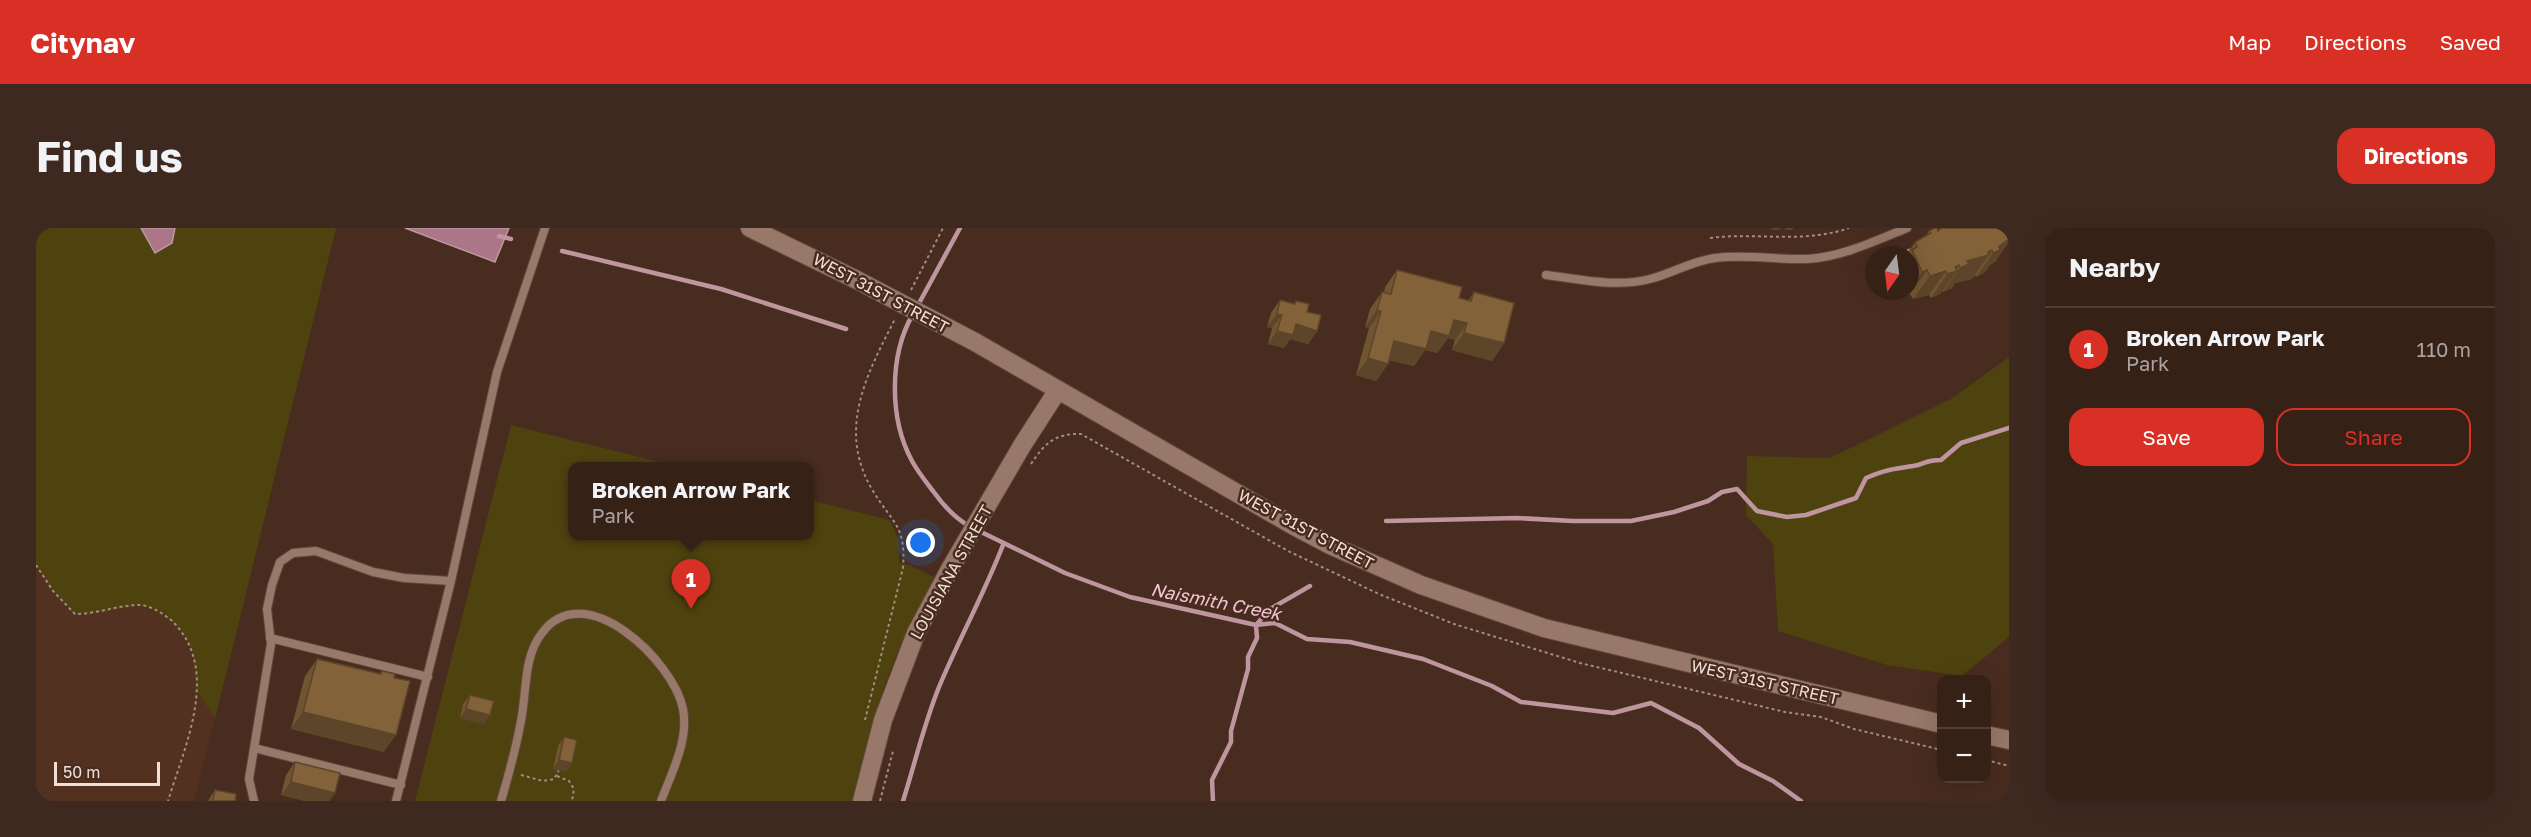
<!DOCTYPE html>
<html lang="en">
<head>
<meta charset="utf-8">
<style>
	:root { --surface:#362117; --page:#3d2920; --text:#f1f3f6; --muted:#aaa3a1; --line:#503e36; --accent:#d93025 }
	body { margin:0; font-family:"Golos Text",sans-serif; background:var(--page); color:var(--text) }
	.controls { position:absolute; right:18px; bottom:18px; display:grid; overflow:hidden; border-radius:12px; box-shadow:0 6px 24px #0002 }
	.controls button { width:54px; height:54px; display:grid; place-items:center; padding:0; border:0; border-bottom:2px solid var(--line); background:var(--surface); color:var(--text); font:30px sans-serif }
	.compass { position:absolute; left:1829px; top:18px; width:54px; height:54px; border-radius:50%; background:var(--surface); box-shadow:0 6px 24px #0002; rotate:194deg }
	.scale { position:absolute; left:18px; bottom:15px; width:106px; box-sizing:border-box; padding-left:6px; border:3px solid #f1dfd6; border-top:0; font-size:16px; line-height:21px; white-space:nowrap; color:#f1dfd6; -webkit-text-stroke:4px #482c1f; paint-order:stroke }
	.you { position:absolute; left:885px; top:315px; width:21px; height:21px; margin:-15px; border:4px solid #fff; border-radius:50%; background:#1a73e8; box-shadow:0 0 0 9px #1a73e833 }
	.badge { display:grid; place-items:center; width:39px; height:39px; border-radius:50%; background:var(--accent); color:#fff; font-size:20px; font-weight:700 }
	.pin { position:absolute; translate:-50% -50px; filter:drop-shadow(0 2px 3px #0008) }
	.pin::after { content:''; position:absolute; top:32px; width:21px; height:18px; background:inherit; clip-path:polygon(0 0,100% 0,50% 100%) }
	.popup { position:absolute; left:532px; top:234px; width:246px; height:78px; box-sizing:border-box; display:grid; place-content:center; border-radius:12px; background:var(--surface); filter:drop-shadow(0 2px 4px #0005); font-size:20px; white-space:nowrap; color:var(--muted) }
	.popup b { font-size:22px; color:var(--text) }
	.popup::after { content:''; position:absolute; left:50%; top:100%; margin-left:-12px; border:12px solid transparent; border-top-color:var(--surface) }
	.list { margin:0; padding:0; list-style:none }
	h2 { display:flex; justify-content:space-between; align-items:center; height:78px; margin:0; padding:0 24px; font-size:26px }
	h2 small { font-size:20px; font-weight:400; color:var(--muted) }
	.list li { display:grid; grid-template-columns:39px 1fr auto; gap:18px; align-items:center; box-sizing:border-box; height:84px; padding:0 24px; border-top:2px solid var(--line) }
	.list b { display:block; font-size:22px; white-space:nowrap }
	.list p { margin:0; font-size:20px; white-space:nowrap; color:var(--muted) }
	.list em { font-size:20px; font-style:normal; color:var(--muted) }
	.actions { display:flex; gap:12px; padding:18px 24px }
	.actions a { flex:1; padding:14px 0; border:2px solid var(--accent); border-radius:18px; text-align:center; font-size:21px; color:var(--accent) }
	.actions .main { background:var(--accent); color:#fff }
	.map { position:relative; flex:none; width:1973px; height:573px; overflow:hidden; border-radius:18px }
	header { display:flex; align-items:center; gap:36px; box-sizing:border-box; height:84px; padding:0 30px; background:var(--accent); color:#fff }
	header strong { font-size:28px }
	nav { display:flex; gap:33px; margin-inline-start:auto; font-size:21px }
	.intro { display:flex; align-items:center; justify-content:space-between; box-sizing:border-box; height:144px; padding:0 36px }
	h1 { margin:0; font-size:42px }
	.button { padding:15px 27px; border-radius:18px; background:var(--accent); color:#fff; font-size:21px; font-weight:700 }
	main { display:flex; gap:36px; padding:0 36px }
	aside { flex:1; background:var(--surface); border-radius:18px; box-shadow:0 6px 24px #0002 }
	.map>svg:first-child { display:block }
</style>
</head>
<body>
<header>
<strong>Citynav</strong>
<nav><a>Map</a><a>Directions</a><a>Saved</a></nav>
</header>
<div class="intro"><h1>Find us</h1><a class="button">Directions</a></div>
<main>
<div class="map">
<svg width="1973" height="573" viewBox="0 0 1973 573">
	<rect width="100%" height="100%" fill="#482c1f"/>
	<!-- built -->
	<path fill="#533120" d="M0,0H300L158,573H0Z"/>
	<!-- green -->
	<path fill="#4e420f" d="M0,0H300L179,491L160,461L158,425L146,403L125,384L104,377L58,386H39L17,363L0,337Z
		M1973,129V409L1926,448L1851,437L1742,403L1737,316L1710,287L1711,228L1794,230L1915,171Z
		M475,197L639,238H536V308H774V272L853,292C863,307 864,318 863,335L873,337L898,349L866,413L848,459L816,573H379Z"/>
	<!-- water -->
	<path fill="#aa7688" stroke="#bf969f" stroke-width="1.5" d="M105,0H139L136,15L119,25Z
		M369,0H473L459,34Z"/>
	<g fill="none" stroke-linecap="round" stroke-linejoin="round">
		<!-- stream -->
		<path stroke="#bf969f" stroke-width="4.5" d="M463,8L475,11
			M526,23L685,61L810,101
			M881,79L924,0
			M877,86C853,127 853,191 876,233C882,244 890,254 897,263C907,277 919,290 933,298
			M1350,293L1481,290L1537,293H1595L1638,284L1672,273L1686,264L1701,261L1721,283L1751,289L1770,287L1820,270L1830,250C1849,242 1857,241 1877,238C1889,236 1889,232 1905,232L1925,215L1973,200
			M941,302L1029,345L1094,369L1220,397L1239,395L1271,411L1314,414L1387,431L1456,458L1485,474L1577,485L1615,475L1663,500L1703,536L1737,553L1765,573
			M867,573C879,535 888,496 903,459C923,411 948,366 967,317
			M1177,573L1176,552L1195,514V503L1212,441V429L1221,410L1220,397L1234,381L1274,358"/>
		<defs>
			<path id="lane" d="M1510,47C1544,51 1580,60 1614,51C1637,45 1656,33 1679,30C1709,26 1740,32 1771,31C1806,29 1839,13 1871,0
				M234,410L392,449
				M218,520L365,557
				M218,573L213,551L235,416L231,381L236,357L244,334L257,325L280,323L337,344L368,350L415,353
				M360,573L415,353L461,144L509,0
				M465,573C473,546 480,520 485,493C491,464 487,429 506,405C549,347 638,434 647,481C653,512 636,544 625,573"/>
			<path id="secondary" d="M714,0L819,51
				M939,114L1258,298L1294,317L1385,357L1508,400L1906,496
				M1950,507L1973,512
				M826,573L847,492L880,405L914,341L987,216L1022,162"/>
		</defs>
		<!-- lane casing -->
		<use href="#lane" stroke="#60493d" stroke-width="10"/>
		<!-- secondary casing -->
		<use href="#secondary" stroke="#60493d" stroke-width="20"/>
		<!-- path -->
		<path stroke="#a38c81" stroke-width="2" stroke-dasharray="3 3" stroke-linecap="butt" d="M1674,10C1720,4 1768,16 1813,0
			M1860,27L1877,20
			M875,62L907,0
			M995,236C1008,216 1019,205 1045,206L1252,323L1343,366L1418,396L1544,435L1749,484L1785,489L1818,501L1906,522
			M0,337L17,363L39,386C61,386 82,377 103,377C114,377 126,385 135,392C186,440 149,517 132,573
			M829,492L867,340C870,297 857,296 837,263C800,202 831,146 859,91
			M1950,532L1973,538
			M485,547L507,553L518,551L523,542
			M521,548L533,553L538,561L536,573
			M844,573L857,523"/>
		<!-- lane -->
		<use href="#lane" stroke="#987868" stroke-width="8"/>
		<!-- secondary -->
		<use href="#secondary" stroke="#987868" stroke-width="18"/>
		<defs>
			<path id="secondary-bridge" d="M819,51L939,114"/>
		</defs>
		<!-- secondary-bridge casing -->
		<use href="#secondary-bridge" stroke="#60493d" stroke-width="20" stroke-linecap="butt"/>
		<!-- secondary-bridge -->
		<use href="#secondary-bridge" stroke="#987868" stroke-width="18"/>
	</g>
	<!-- wall -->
	<path fill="#715432" d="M1973,0L1960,33L1954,37L1948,45L1940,49L1939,47L1936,51L1919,55L1916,60L1907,64V62L1904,66L1895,70L1893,67L1877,71L1874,66L1869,68L1867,63H1874V27H1870L1879,14L1890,8L1893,3Z
		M1361,42L1423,70L1432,73L1438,64L1468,115L1456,133L1416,122L1419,112L1412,110L1401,125L1389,122L1378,138L1353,132L1352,136L1340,153L1320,147L1333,100L1329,99L1334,81L1346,64L1348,65L1349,59Z
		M1244,72L1258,76L1260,73L1271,84L1281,103L1272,116L1254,111L1248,120L1232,116L1236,100L1231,99L1235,85Z
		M281,431L343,446L346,443L358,450L348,524L255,501L269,448Z
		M434,467L448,496L424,490L427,476Z
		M528,509L530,544L517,541L522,518Z
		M259,534L299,565L293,573H269L245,567L250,547Z
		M179,562L199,573H172L173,571Z"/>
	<!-- shaded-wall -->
	<path fill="#5c4529" d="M1736,0H1745L1743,2H1735Z
		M1750,0H1758L1756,2H1748Z
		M1973,3V14L1960,33L1954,37L1948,45L1940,49Z
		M1956,22L1936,51L1919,55L1916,60L1907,64L1924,40L1931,33Z
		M1923,37L1918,44L1921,43L1904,66L1895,70L1911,46L1919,39Z
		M1891,42L1874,66L1869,68L1873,63H1874V61L1886,44Z
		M1910,43L1893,67L1877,71L1894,48Z
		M1341,82L1345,83L1333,100L1329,99Z
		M1241,86L1246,87L1236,100L1231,99Z
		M1418,92L1431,95L1419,112L1412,110L1401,125L1389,122L1378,138L1346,130L1358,113L1395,103Z
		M1260,96L1281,103L1272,116L1254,111L1248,120L1232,116L1241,103Z
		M1428,105L1468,115L1456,133L1416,122Z
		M1332,130L1352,136L1340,153L1320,147Z
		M430,481L454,487L448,496L424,490Z
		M267,484L360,507L348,524L255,501Z
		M523,532L536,535L530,544L517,541Z
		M255,554L299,565L293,573H269L245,567Z"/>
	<!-- building -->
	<path fill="#83623a" stroke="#5c4529" stroke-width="1.5" d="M1899,0H1901L1902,3L1905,0H1973V11L1963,18L1964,22L1957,25L1956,22L1952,24L1953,27L1931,33L1933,36L1924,40L1923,37L1919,39L1921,43L1911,46L1910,43L1894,48L1891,42L1886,44L1876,22L1881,19L1879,14L1895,5L1893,3Z
		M1361,42L1426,59L1423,70L1435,73L1438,64L1478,75L1468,115L1428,105L1431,95L1418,92L1413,108L1395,103L1390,121L1358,113L1352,136L1332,130L1345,83L1341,82L1346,64L1355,66Z
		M1244,72L1259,76L1260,73L1273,76L1271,84L1285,87L1281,103L1260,96L1257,107L1241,103L1246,87L1241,86Z
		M281,431L345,446L346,443L359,446L358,450L374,453L360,507L267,484Z
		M434,467L458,473L454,487L430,481Z
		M528,509L541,512L536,535L523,532Z
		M259,534L304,545L299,565L255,554Z
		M179,562L200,566L199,573H177Z"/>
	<g text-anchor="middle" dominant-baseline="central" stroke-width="5" stroke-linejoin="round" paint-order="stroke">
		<!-- street labels -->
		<g font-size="16" fill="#f1dfd6" stroke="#482c1f">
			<text transform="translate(845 65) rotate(28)">WEST 31ST STREET</text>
			<text transform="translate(1270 301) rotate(28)">WEST 31ST STREET</text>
			<text transform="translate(915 344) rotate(-61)">LOUISIANA STREET</text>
			<text transform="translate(1729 454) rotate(13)">WEST 31ST STREET</text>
		</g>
		<!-- water labels -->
		<g font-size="18" font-style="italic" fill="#f5c3d3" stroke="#482c1f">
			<text transform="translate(1180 373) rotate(11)">Naismith Creek</text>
		</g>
	</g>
</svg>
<div class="controls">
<button>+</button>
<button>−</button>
</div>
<svg class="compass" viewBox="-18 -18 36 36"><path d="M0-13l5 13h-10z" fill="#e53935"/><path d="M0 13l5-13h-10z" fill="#aaa3a1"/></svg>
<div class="scale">50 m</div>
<div class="you"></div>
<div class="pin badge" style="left:655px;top:381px">1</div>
<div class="popup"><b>Broken Arrow Park</b>Park</div>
</div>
<aside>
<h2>Nearby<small></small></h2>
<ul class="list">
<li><span class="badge">1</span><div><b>Broken Arrow Park</b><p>Park</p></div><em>110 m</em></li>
</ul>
<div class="actions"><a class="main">Save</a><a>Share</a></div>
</aside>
</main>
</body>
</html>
